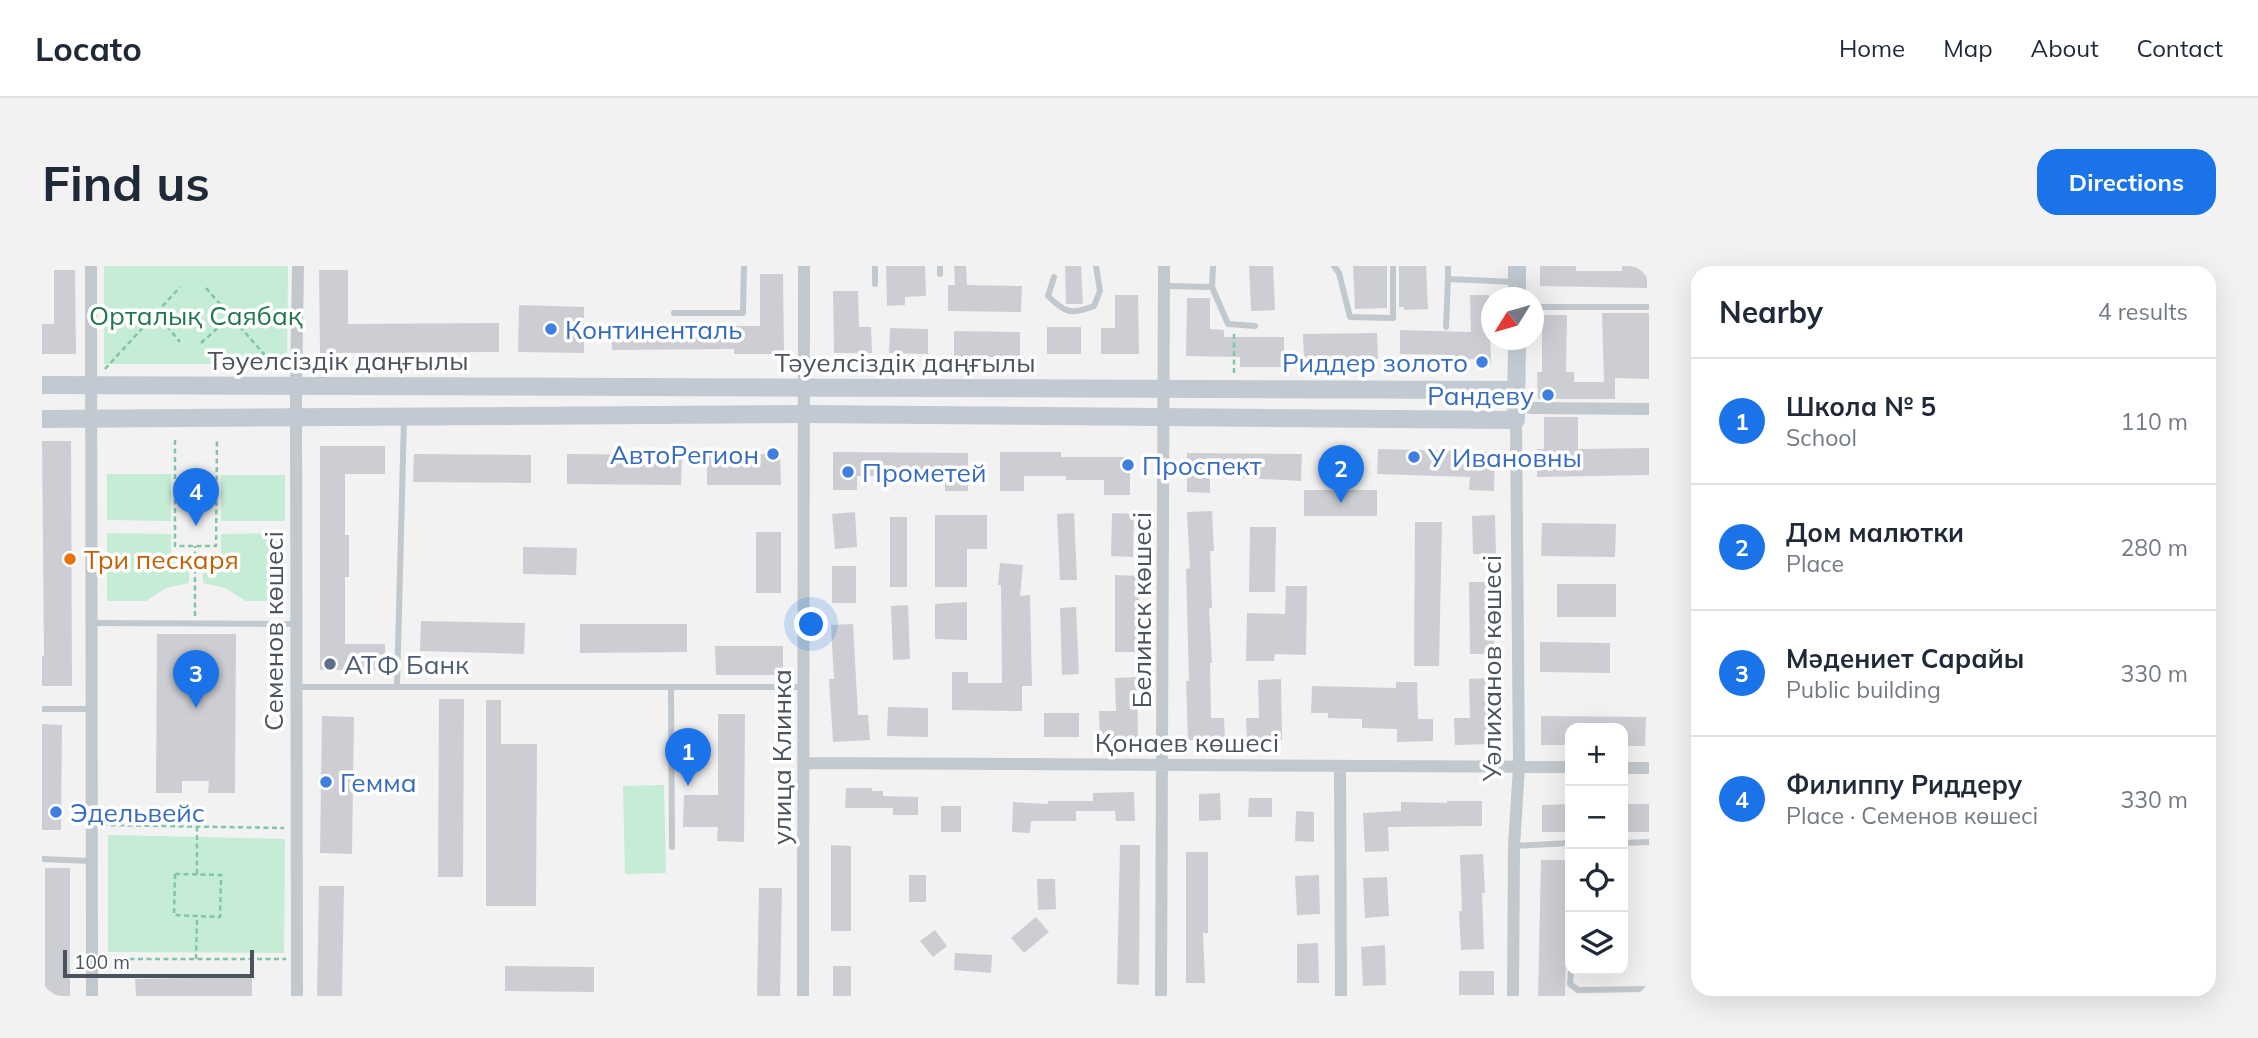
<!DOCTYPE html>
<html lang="en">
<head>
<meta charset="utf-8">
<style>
	:root { --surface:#fff; --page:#f2f2f3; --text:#1f2937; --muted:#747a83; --line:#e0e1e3; --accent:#1a73e8 }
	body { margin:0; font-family:Mulish,sans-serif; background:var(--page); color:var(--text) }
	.controls { position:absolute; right:21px; bottom:21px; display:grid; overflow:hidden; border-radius:14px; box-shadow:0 7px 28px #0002 }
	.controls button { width:63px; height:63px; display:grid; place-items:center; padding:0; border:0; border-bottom:2px solid var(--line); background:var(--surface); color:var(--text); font:35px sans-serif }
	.compass { position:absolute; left:1439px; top:21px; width:63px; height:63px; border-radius:50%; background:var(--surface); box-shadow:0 7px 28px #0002; rotate:233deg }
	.scale { position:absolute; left:21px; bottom:18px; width:191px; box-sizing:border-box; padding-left:7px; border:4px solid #4b545d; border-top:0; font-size:19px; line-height:24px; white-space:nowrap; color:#4b545d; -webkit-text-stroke:5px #fff; paint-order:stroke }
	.you { position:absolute; left:770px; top:359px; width:24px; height:24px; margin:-18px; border:5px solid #fff; border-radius:50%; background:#1a73e8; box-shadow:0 0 0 10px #1a73e833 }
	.badge { display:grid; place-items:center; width:46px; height:46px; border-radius:50%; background:var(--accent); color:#fff; font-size:23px; font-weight:700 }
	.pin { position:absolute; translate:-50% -58px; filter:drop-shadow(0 2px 4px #0008) }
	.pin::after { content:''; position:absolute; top:37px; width:24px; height:21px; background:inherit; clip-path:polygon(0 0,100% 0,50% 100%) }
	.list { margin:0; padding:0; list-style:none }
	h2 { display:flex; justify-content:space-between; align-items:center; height:91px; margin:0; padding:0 28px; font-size:30px }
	h2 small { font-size:23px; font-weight:400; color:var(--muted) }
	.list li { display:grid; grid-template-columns:46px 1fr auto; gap:21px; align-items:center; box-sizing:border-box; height:126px; padding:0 28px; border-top:2px solid var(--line) }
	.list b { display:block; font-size:26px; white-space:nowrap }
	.list p { margin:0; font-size:23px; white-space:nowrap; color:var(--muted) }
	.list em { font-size:23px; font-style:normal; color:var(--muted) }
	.icon { flex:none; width:38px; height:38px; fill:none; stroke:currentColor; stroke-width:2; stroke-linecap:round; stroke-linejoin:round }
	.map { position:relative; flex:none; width:1607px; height:730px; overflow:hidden; border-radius:21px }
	header { display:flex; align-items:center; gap:42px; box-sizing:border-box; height:98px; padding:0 35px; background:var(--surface); border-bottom:2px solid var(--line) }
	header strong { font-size:33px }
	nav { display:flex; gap:38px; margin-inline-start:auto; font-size:24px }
	.intro { display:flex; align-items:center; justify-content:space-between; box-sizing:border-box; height:168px; padding:0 42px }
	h1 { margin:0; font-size:49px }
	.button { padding:18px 32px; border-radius:21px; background:var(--accent); color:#fff; font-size:24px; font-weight:700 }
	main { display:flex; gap:42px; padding:0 42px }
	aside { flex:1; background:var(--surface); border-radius:21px; box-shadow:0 7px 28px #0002 }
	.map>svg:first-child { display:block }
</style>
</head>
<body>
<header>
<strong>Locato</strong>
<nav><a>Home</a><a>Map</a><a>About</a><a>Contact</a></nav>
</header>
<div class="intro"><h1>Find us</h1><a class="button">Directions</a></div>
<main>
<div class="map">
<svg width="1607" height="730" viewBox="0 0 1607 730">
	<rect width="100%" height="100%" fill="#f3f2f2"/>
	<!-- green -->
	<path fill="#c5ecd4" d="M62,0H246L245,98H62Z
		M65,208H129V255L65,254Z
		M179,209H243V255H179Z
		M65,267L129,268V290L147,291V317L124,322L104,335H65Z
		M242,267L243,335H204L183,322L161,317L160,291H179V268Z
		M622,519L624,607L583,608L581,520Z
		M66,569L243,573L242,687L66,686Z"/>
	<!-- building -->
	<path fill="#ccced3" d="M844,0H883L884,30L863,31V39L845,40Z
		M912,0H924L925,19L980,20L979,46L906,45V19H913Z
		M1023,0H1039L1041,38H1024Z
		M1207,0H1231L1233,44L1209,45Z
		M1311,0H1345V42L1313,43Z
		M1357,0H1384L1386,43L1362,44V41H1357Z
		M1498,0H1534V5H1580V0H1605V22L1498,20Z
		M12,4H33L34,88H0V58H12Z
		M277,4H306V58L457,57V86L278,87Z
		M718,8H741L742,88H692V83L570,84L569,60H718Z
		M791,25H816L817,61H829L830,87H792Z
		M1073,29H1096L1097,88H1059V62H1073Z
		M1428,29H1447L1449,98H1432V93L1413,94V89L1358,88V64L1429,66Z
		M1145,32H1168V63L1182,64V71H1242V101H1198V91L1144,90Z
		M477,39L542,41V87L476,86Z
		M1560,47H1607V113L1573,112V133H1496L1495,106H1500V49H1525L1524,106H1532V116H1562Z
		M1005,61H1039V88H1005Z
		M848,62L886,63V88L847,87Z
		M912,65L978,66V91H912Z
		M1335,67L1336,93L1262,94L1261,68Z
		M1502,151H1536V183L1607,182V209L1495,211V183H1502Z
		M0,175H29L30,420H0V390H2Z
		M278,180H343V208H303V269H307V311H303V378H343V404H278Z
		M1336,183L1453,186L1452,225L1427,224L1428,211L1335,208Z
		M791,186L926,187V225H903V212L866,210H815V224H791Z
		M958,186H1019V191H1088V229H1062V214H1024V210H982V225H958Z
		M1145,187L1260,188L1259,215L1168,210V227L1145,226Z
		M372,188L489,189V217L371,216Z
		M525,188L640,189L639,219L525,218Z
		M665,188H738L739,219H665Z
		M1262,224H1335V250H1262Z
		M1170,245L1172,285H1168L1170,342H1167L1170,397H1168L1169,452H1182L1183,474H1146L1144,415H1147L1144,303L1148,302L1145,246Z
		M813,246L815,281L793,283L790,248Z
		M1032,247L1035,314H1018L1015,248Z
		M1070,247L1092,248L1091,291L1069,290Z
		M893,249H945V283H925V321H893Z
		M1453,249L1454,288H1431L1430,250Z
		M848,251H865V321H848Z
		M1373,256H1400L1397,400H1372Z
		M1500,257L1574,258L1573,291L1499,290Z
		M1208,261H1234L1233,326H1207Z
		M714,266H739V327H714Z
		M481,281L535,282L534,309L481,308Z
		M958,297L981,299L978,330L988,329L990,420H980V445L910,444V406H926V417H960L959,319H956Z
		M790,300H814V337H790Z
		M1073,309L1097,310V386H1073Z
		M1427,316H1452V388H1428Z
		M1515,318H1574V351H1515Z
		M1244,320H1265L1264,389L1233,388L1232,395H1204L1205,347L1243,348Z
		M925,336V374L893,373V338Z
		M866,339L868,393L851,394L849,340Z
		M1034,341L1037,408L1020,409L1018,342Z
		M379,355L483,357L482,388L378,385Z
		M538,358H645V386L538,387Z
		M811,358L816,449H826L828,474L791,476L787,413H792L789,359Z
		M115,368H194L193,527H166L167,515H140V527H114Z
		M1498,376L1568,377V407L1498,406Z
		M673,380H741V409H674Z
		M1095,411L1096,473L1058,474L1057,445H1074L1073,412Z
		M1447,412L1449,478L1413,479L1412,452H1428L1427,413Z
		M1239,413L1240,474H1205L1204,452H1217L1216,414Z
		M1354,416H1375L1376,453H1391V475L1355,476V463L1320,462V453L1286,452V447H1269L1270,420L1354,422Z
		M397,433H422L421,611H396Z
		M444,434H459V478H495L494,640H444Z
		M846,441L886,442V471L845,470Z
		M1002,447H1037V471H1002Z
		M676,448H703L702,576L675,575L676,561H641L642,529H676Z
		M280,450L312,451L310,588L278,587Z
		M1499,450L1604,451L1603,480H1581V462H1528V479H1499Z
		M0,458L20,459L19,564H0Z
		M804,522H830V525H841V530L876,531V549H851V542H803Z
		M1092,526L1093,555H1074L1073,545H1034V555H989L988,567L970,566L971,536L1006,538V535H1051V527Z
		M1178,527L1179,554L1157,555V528Z
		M1207,532H1230V551H1206Z
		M1405,535H1440V560L1346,561L1347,585L1323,586L1321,547L1359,545V536L1405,537Z
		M1528,538V566H1500V539Z
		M1581,538H1607V566H1581Z
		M899,540H919V566H899Z
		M1254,545L1272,546V576L1253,575Z
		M789,579L809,580V665H789Z
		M1078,579H1098L1097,719L1075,718Z
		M1144,586H1166V667H1161L1163,717H1144Z
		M1441,588L1443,627H1440L1442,683L1419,684L1417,645H1420L1418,589Z
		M1499,594H1526L1523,730H1496Z
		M3,602H28V730H3Z
		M867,609H884V636H867Z
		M1277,609L1278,648L1255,649L1253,610Z
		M1345,611L1347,650L1323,652L1321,612Z
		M995,613H1013L1014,643L996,644Z
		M277,620H302L300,730H275Z
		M717,622H740L738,730H715Z
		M994,651L1007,666L982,687L969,672Z
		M893,664L905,680L891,691L878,675Z
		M1276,677L1277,717H1255V678Z
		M1343,679L1344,719L1321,720L1319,681Z
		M913,687L950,689L949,707L912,704Z
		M463,700L552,701V726L463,725Z
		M791,700H809V730H791Z
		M1417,705H1452V729H1417Z
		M210,711V730H94L93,713Z"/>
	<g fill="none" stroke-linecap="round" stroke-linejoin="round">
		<!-- path -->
		<path stroke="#81c6a4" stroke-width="2.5" stroke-dasharray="5 3.5" stroke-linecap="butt" d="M164,22L236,104
			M114,47L138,76
			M1192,68V107
			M159,77L189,50
			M63,103L138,21
			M133,174V280H174L175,174
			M153,350V280
			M60,559L242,562
			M133,608L179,609L178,651L132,649Z
			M155,608V560
			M62,693H244
			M154,693L155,651"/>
		<!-- lane -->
		<path stroke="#c1c8ce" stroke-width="6" d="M833,0V18
			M898,0V8
			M1171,0L1170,21L1186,58L1213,60
			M1292,0L1297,7L1308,51L1351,52V0
			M1406,0V13
			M1012,11L1006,30C1023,47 1029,49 1052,40L1058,25L1054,0
			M1122,20L1170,21
			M1492,41H1607
			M632,47H701L702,0
			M1404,61L1406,13L1473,16
			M49,357L254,358
			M254,421H762
			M355,421L362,153
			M629,421L630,581
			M0,443H49
			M1581,577L1607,576
			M1472,580L1528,577
			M0,593L49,595
			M1529,704L1528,718L1536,724L1607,723"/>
		<!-- street -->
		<path stroke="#c1c8ce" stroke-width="12" d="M49,0L50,730
			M1488,142L1607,143
			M762,497L1528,501
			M1298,500L1299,730
			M1581,502H1607
			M255,730L254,120L256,0
			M761,730L762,0
			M1119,730L1122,0
			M1471,730L1472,580L1477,501L1474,154"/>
		<!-- secondary -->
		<path stroke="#c1cad3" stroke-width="18" d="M1475,32V0
			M0,119L1474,124
			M0,153L762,148L1474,154L1475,74"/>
	</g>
	<!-- markers -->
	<g fill="#3f7fe0" stroke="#fff" stroke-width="2.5">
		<circle cx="509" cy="63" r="7"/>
		<circle cx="1440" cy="96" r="7"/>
		<circle cx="1506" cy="129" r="7"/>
		<circle cx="731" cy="188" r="7"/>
		<circle cx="1372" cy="191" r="7"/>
		<circle cx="1086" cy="199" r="7"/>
		<circle cx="806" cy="206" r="7"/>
		<circle cx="284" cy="516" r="7"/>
		<circle cx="14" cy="546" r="7"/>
	</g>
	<circle fill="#e8710a" stroke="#fff" stroke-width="2.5" cx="28" cy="293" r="7"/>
	<circle fill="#5c6f8a" stroke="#fff" stroke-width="2.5" cx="288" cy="398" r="7"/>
	<g text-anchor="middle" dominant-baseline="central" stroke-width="7" stroke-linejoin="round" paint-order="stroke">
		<!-- park labels -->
		<g font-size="26" fill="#22784e" stroke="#fff">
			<text x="154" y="49">Орталық Саябақ</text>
		</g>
		<!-- shop labels -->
		<g font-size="26" fill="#366cbe" stroke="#fff" text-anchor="start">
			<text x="523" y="63">Континенталь</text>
			<text x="1426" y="96" text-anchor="end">Риддер золото</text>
			<text x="1492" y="129" text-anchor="end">Рандеву</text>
			<text x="717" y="188" text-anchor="end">АвтоРегион</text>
			<text x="1386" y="191">У Ивановны</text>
			<text x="1100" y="199">Проспект</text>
			<text x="820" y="206">Прометей</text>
			<text x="298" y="516">Гемма</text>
			<text x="28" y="546">Эдельвейс</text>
		</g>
		<!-- street labels -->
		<g font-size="26" fill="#4b545d" stroke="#fff">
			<text x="296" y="94">Тәуелсіздік даңғылы</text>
			<text x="863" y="96">Тәуелсіздік даңғылы</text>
			<text transform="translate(1099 344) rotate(-90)">Белинск көшесі</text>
			<text transform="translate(231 365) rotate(-90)">Семенов көшесі</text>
			<text transform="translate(1449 402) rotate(-90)">Уәлиханов көшесі</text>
			<text x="1145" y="476">Қонаев көшесі</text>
			<text transform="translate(739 491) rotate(-90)">улица Клинка</text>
		</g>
		<!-- food labels -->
		<g font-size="26" fill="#c56008" stroke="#fff" text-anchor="start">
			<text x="42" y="293">Три пескаря</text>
		</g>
		<!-- service labels -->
		<g font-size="26" fill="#4e5e75" stroke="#fff" text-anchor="start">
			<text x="302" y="398">АТФ Банк</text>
		</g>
	</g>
</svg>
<div class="controls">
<button>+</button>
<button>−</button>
<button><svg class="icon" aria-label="locate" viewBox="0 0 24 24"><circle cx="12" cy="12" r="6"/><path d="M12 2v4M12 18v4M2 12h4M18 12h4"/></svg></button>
<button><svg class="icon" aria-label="layers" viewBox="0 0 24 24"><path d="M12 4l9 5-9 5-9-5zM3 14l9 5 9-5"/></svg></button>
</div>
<svg class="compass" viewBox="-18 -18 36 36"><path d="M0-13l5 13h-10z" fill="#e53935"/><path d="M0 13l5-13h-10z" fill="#747a83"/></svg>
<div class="scale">100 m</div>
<div class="you"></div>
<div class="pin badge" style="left:646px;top:520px">1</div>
<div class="pin badge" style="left:1299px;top:237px">2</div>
<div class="pin badge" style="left:154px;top:442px">3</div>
<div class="pin badge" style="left:154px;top:260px">4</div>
</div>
<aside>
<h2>Nearby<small>4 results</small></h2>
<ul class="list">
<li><span class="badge">1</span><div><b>Школа № 5</b><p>School</p></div><em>110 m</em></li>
<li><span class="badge">2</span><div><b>Дом малютки</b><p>Place</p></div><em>280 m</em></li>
<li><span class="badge">3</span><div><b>Мәдениет Сарайы</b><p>Public building</p></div><em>330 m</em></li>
<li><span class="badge">4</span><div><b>Филиппу Риддеру</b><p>Place · Семенов көшесі</p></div><em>330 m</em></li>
</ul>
</aside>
</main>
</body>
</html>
